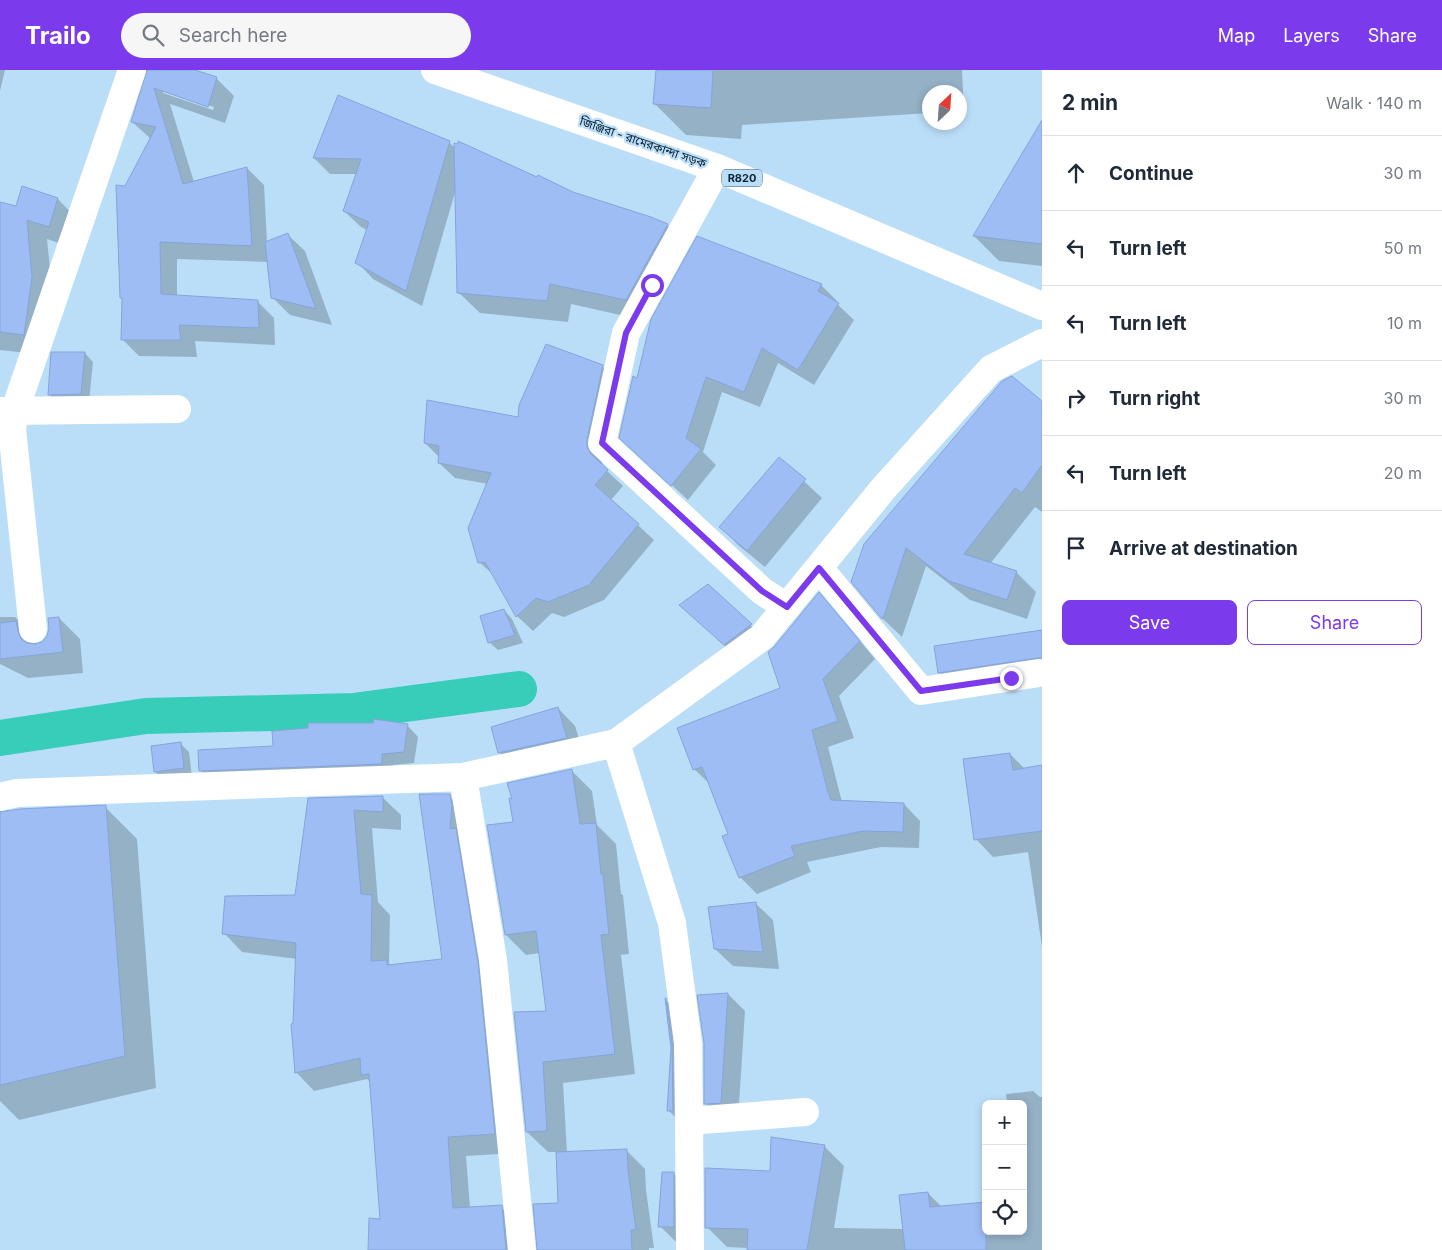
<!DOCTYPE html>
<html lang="en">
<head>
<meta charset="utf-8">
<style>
	:root { --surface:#fff; --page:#f6f6f7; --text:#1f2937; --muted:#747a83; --line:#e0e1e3; --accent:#7c3aed }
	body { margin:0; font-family:Inter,"Noto Sans Bengali",sans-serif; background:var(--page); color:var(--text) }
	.controls { position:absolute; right:15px; bottom:15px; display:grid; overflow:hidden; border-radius:8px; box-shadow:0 2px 8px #0003 }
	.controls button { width:45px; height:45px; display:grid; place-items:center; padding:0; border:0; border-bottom:1px solid var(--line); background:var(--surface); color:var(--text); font:25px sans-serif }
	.compass { position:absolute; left:922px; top:15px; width:45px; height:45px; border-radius:50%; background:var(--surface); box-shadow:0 2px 8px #0003; rotate:25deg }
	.stop { position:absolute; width:15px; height:15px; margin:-11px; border:4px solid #7c3aed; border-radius:50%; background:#fff }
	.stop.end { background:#7c3aed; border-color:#fff; box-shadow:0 1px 5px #0008 }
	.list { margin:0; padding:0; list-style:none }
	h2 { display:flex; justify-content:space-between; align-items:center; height:65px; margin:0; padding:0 20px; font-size:21px }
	h2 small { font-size:16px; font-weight:400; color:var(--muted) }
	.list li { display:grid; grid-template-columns:32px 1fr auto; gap:15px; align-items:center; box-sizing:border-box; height:75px; padding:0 20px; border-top:1px solid var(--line) }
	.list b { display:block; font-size:19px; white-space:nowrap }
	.list em { font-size:16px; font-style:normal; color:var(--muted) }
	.actions { display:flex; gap:10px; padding:15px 20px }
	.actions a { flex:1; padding:11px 0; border:1px solid var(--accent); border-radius:8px; text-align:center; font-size:18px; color:var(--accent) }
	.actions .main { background:var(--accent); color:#fff }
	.icon { flex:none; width:28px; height:28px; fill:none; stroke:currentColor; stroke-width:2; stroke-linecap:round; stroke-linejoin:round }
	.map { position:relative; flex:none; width:1042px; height:1180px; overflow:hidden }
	header { display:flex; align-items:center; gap:30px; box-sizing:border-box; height:70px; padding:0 25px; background:var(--accent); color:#fff }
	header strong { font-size:24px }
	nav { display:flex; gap:28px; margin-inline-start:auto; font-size:18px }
	.search { width:350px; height:45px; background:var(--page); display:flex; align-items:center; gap:12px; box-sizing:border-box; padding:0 18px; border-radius:28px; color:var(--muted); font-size:19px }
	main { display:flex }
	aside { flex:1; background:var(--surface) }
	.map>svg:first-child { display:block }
</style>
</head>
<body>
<header>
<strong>Trailo</strong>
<div class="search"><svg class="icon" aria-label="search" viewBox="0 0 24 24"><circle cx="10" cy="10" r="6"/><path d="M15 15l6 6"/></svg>Search here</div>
<nav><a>Map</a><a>Layers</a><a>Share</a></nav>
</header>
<main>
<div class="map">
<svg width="1042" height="1180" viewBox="0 0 1042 1180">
	<rect width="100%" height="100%" fill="#bbdef8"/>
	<!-- shadow -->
	<path fill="#0003" fill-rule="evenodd" d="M0,0H5L0,21Z
		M117,0H191L217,9L234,26L225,53L170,34L194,112L247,98L264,115L267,172L287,164L305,181L332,255L290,245L272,227L269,192L177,189V226L257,231L274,248L275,275L195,271L197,287L139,286L122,269L126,118L151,69L132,52L148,0L138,5L133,16ZM163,20L214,37L213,40L163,23Z
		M657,0H962L964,41H959V22H929V43L742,55L741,69L686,65L655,34Z
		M1042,68V196L999,191L974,166Z
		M449,72L456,79L572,123L642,145L667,155L688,177L647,251L571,234L568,252L480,243L458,222L456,119L422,236L373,209L357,192L367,160L361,157L344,141L357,104H330L314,88Z
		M23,118L58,129L78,150L70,177L47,169L53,229L45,285L0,280V133L16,138Z
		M821,215L837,231L836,233L854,250L814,315L778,293L760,337L722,322L703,382L716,395L688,430L637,383L638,310Z
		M85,283L93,292L89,332L58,333L49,324Z
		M602,296L618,312L602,386V394L605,399L623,416L611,430L654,470L604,530L564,547L552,543L533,561L517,546L496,507L479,492L488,414L455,408L439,393L440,388L425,373L519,349Z
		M1042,333V442L1035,437L990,494L1016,502L1036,522L1027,549L970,530L926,496L902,567L882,548L853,512Z
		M779,388L822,428L765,497L738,475L721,457Z
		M707,516L769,572L742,592L681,535Z
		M819,524L835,541L875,589L839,626L854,668L828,677L842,732L904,734L920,751L919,778L881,777L807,792L811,802L757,824L740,807L730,764L711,715L694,699L782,618L775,578Z
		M504,540L512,549L523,573L498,580L489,572Z
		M0,547H15L36,567L37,575L43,572L49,565V549L59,548L80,569L83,603L28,608L0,594Z
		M1042,561V596L948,611L939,602Z
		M558,638L575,656L584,685L517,700L499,682Z
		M407,655L418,667L414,693L393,695V705L212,712L200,700L274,677L309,659Z
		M181,674L189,682L192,707L163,710L155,701Z
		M1010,684L1025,699L1042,696V877L1028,782L993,787L976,769Z
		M571,700L592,721L597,755L616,774L621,824L623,825L629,884L621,885L635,1004L563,1013L567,1083L626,1080L645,1099L646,1120L654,1178H649V1180H539L560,1134L557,1082H548L527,1062L547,942L540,883L526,885L506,865L514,753L513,730Z
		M449,726L468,744L513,1083L466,1086L470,1138L501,1137L520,1156L523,1180H369L381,1150L371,1013L367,1009L314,1021L296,1002L295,954L297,889L242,882L224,863L296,826L309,729L382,727L401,745V760L372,758L378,832L390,845L389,894L391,896L443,890Z
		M0,732L10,742L105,737L137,769L156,1018L19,1050L0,1031Z
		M755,833L773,850L779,899L733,896L715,879Z
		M728,924L745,941L738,1050L723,1051L706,1034Z
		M666,930L683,947L685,1057L668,1040L672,978Z
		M1033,1021L1040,1027H1042V1180H749V1178L727,1177L707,1157L771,1103L824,1076L844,1096L834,1158L904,1159L928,1123L942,1137L986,1161H1023V1034H1007L1006,1024Z
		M673,1103L691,1121L677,1173L660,1156Z"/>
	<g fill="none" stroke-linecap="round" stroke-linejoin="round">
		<!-- canal -->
		<path stroke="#37cdb8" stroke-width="36" d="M0,668L146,646L353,641L519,619"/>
	</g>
	<!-- building -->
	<path fill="#9dbdf4" stroke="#85a4d9" d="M147,0H195L217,7L208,37L154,18L183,114L247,97L252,176L160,172L161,224L258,230L259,258L179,255L181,270H121L122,228H120L116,115L125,116L156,57L131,52Z
		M656,0H713L711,38L653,34Z
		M338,25L450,71L406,221L355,193L369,152L343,141L361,89L313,88Z
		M1042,50V174L973,166Z
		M458,71L537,107L538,105L573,122L651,147L668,154L626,230L550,214L547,231L457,223L454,73L458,74Z
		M22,116L58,128L49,157L27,150L32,207L24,265L0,262V132L16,136Z
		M288,163L316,239L271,228L265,172Z
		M697,166L822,214L818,221L839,233L798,300L762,278L744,322L706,307L686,368L701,379L671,416L619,368L633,306L637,308L651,249Z
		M546,274L603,295L587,370V377L591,384L608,400L595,415L639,454L589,515L548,532L536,528L516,547L485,492L478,493L468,458L491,403L438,393L439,376L424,373L427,330L518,347L519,335Z
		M51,282H85L81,324L48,325Z
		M1012,306L1042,331V395L1022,423L1015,418L964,484L1017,501L1007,530L949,511L906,478L884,546L882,549L851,512L864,474L1002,311Z
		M779,387L806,409L747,481L719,457Z
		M708,514L752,554L724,575L679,535Z
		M819,522L860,571L823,609L838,651L812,660L828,722L831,730L904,733L903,762L863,761L791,776L795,786L739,808L722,766L728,764L702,697L693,700L677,658L780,618L768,582L774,577Z
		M504,539L515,565L488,573L480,546Z
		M59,547L63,582L0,589V553L16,551L18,561L21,569L27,573L35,574L42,572L47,566L49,558L48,548Z
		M1042,560V588H1037L938,603L934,576Z
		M558,637L567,668L498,683L491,657Z
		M374,649L408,654L404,682L382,684V694L199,701L198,680L273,676L272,661L308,658V653H373Z
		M181,672L184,698L154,702L151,676Z
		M1010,683L1013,700L1042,695V761L974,770L963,689Z
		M572,699L580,754L596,753L601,804H603L609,864L601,865L615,984L543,992L547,1061L526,1062L514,942L546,941L536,861L505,865L487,755L513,752L509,728L512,729L507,713Z
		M419,724H450L452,735L450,759L456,758L478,892L495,1064L448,1067L453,1138L502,1135L506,1180H368L369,1148L380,1149L369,1004L361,1005L360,988L295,1003L291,954L293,953L296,873L222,864L225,826L295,825L308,728L383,726V742L354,740L361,824L372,825L371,891L387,890V895L442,889Z
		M106,735L125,986L0,1015V742L19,739Z
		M756,832L763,882L714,879L708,837Z
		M728,923L721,1033L704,1034V973L697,925Z
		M665,928H666L672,974L673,1041H667L671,978Z
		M771,1067L825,1075L807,1180H747L748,1159L705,1158V1098L770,1101Z
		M627,1079L628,1100L636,1160H631L632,1180H537L533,1134L558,1133L556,1082Z
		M662,1102H674V1157H658Z
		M928,1122L930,1137L986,1132V1180H905L899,1125Z"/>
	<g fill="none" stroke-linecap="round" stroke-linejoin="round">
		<!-- minor -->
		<path stroke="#fff" stroke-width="28" d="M717,98L626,263L602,373L762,521L787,537
			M0,341L177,339
			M819,498L921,621L1039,603
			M33,559L12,359L15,340L132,0
			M616,673L672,853L688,973L689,1051L805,1042
			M463,707L493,890L522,1180
			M0,727L17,723L463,707L616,673L762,567L883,419L991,299L1042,273
			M689,1051L690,1180"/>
		<!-- primary -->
		<path stroke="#fff" stroke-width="28" d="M435,0L717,98L1042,236"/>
	</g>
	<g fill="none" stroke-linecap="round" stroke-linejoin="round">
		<!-- route -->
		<path stroke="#7c3aed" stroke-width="6" d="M652,215L626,263L602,373L762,521L787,537L819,498L921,621L1011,608"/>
	</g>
	<g text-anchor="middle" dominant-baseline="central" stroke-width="4.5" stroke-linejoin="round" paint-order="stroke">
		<!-- shield labels -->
		<rect fill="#bbdef8" stroke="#405b6e" stroke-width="1" x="722" y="99.5" width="40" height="17" rx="4"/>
		<g font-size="11" font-weight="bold" fill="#0b2333">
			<text x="742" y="108">R820</text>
		</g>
		<!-- street labels -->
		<g font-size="12" fill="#0b2333" stroke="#bbdef8">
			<text transform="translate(643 72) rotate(19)">জিঞ্জিরা - রামেরকান্দা সড়ক</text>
		</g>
	</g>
</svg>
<div class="controls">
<button>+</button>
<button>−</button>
<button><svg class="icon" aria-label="locate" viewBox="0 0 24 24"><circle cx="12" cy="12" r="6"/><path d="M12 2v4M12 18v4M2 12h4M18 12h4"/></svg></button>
</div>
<svg class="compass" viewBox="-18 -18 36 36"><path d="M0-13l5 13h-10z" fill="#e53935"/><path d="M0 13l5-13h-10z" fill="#747a83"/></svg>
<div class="stop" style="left:652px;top:215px"></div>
<div class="stop end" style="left:1011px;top:608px"></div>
</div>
<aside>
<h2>2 min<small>Walk · 140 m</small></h2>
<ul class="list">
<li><svg class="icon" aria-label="ahead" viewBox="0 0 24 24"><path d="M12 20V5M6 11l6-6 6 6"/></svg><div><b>Continue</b></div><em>30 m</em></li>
<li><svg class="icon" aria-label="left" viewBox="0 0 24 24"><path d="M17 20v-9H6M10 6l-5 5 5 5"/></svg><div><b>Turn left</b></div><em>50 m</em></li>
<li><svg class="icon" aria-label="left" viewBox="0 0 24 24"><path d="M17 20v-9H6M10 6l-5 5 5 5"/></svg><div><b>Turn left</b></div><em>10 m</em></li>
<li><svg class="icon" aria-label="right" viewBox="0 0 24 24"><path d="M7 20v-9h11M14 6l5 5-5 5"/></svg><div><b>Turn right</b></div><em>30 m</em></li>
<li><svg class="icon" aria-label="left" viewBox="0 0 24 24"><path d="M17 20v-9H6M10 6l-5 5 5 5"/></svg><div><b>Turn left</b></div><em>20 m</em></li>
<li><svg class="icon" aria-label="arrive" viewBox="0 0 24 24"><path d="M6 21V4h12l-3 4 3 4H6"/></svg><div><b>Arrive at destination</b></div></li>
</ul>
<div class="actions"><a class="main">Save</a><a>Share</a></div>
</aside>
</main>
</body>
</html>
